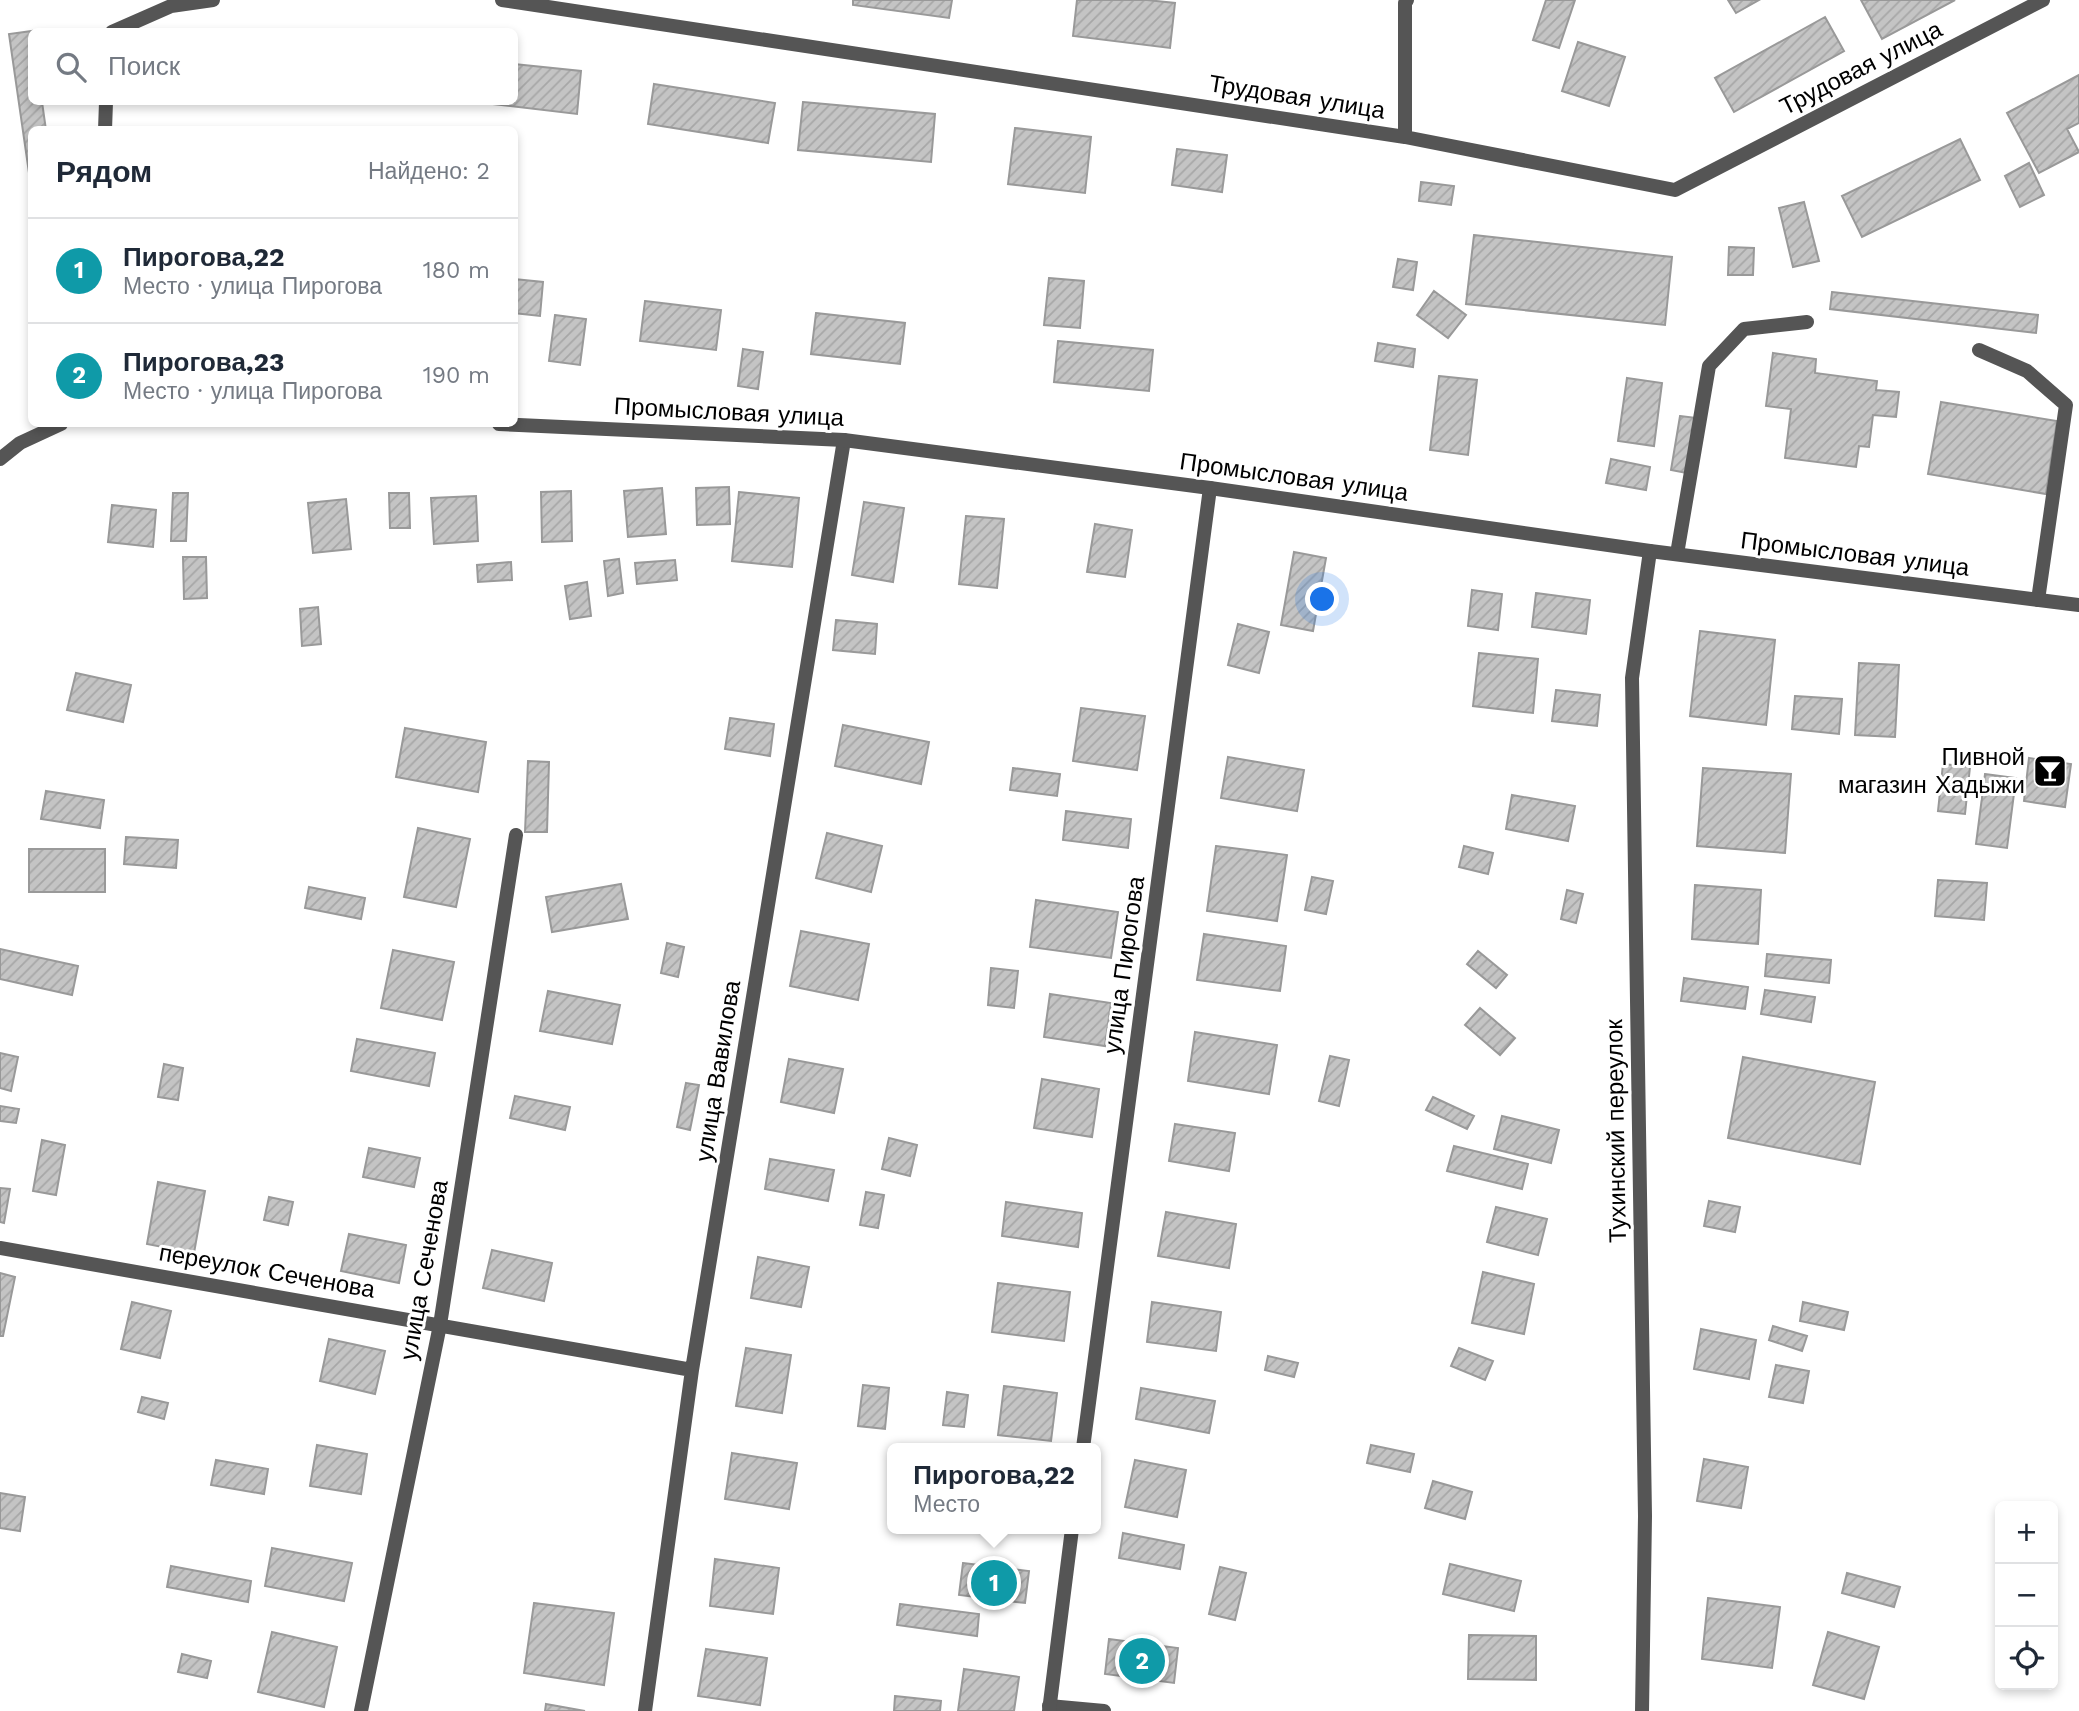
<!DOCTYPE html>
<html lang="ru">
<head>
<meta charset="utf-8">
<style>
	:root { --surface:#fff; --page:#f6f6f7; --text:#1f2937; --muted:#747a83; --line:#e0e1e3; --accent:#000 }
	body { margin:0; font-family:"Work Sans",sans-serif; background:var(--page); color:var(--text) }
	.controls { position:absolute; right:21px; bottom:21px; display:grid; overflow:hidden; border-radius:10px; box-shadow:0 4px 10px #0003 }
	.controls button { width:63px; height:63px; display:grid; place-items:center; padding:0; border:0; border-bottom:2px solid var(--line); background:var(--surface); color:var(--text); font:35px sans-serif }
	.you { position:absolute; left:1323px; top:600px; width:24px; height:24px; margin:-18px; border:5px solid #fff; border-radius:50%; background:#1a73e8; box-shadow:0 0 0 10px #1a73e833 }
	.badge { display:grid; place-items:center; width:46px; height:46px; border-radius:50%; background:var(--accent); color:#fff; font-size:23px; font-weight:700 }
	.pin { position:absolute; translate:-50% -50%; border:4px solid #fff; box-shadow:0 2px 7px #0006 }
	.popup { position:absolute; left:887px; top:1443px; width:214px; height:91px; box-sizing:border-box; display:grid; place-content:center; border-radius:10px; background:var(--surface); filter:drop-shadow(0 2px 5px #0005); font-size:23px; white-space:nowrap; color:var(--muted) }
	.popup b { font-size:26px; color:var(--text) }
	.popup::after { content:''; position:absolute; left:50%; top:100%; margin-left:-14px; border:14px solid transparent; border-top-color:var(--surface) }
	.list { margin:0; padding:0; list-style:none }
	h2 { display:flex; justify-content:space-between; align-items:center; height:91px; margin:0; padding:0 28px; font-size:30px }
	h2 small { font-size:23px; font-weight:400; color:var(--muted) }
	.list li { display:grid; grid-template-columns:46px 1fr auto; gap:21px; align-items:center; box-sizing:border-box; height:105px; padding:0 28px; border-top:2px solid var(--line) }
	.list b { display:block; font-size:26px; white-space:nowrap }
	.list p { margin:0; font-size:23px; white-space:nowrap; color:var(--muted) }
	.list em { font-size:23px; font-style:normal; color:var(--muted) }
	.icon { flex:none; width:38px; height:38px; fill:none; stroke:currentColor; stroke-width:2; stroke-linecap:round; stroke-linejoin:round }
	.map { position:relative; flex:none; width:2079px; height:1711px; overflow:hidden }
	.search { position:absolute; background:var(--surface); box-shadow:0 4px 10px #0003; left:28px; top:28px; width:490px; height:77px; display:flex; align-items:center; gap:18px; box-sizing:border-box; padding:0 24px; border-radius:10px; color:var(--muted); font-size:26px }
	.panel { position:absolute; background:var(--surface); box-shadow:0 4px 10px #0003; left:28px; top:126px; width:490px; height:301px; border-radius:10px }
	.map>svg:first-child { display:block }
</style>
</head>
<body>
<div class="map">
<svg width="2079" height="1711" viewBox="0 0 2079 1711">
	<defs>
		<pattern id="building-hatch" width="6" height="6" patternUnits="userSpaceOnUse" patternTransform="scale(1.75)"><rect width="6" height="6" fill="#c4c4c4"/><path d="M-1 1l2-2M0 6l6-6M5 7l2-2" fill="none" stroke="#a7a7a7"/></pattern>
	</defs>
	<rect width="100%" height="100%" fill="#fff"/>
	<!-- building -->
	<path fill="url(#building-hatch)" stroke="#999" stroke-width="2" d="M853,0H952L949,18L853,5Z
		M1077,0H1147L1175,3L1170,48L1073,36Z
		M1546,0H1575L1559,48L1533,40Z
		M1728,0H1759L1736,13Z
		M1861,0H1955L1882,39Z
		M1825,17L1844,51L1734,112L1715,78Z
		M32,31V102H42L46,130H32V172L29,173L9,34Z
		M1578,42L1625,57L1609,106L1562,91Z
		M514,64L581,71L577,114L484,103L514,102Z
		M2079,75V123L2067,129L2079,152L2039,173L2007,113Z
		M654,84L775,103L768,143L648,124Z
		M803,102L935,114L931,162L798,150Z
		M1015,128L1091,137L1085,193L1008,184Z
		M1960,139L1980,180L1862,237L1842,196Z
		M1177,149L1227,155L1222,192L1172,185Z
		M2029,163L2044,195L2020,207L2005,176Z
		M1421,182L1454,186L1451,205L1419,201Z
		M1804,202L1819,261L1793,267L1779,208Z
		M1474,235L1672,257L1665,325L1466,304Z
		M1729,247L1754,248L1753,275H1728Z
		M1398,259L1417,262L1413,290L1393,287Z
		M1049,278L1084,281L1080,328L1044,325Z
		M514,279L543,282L540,316L514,313Z
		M1434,291L1466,315L1448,338L1417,315Z
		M1832,292L2038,315L2036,333L1830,309Z
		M645,301L721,310L716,350L640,341Z
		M816,313L905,323L900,364L811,354Z
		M555,315L586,319L580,365L549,361Z
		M1058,341L1153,350L1149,391L1054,382Z
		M1378,343L1415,349L1413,367L1375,361Z
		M743,349L763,352L758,389L738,386Z
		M1773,353L1816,359L1815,373L1877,381L1876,390L1899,392L1896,417L1873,415L1869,447L1859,446L1856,467L1785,458L1791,409L1766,406Z
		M1439,376L1477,380L1468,455L1430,450Z
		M1627,378L1662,383L1654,446L1618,441Z
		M1941,402L2057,421L2046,494L1928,474Z
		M1680,416L1697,418L1687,473L1671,470Z
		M1611,459L1650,467L1646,490L1606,483Z
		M729,487L730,524L697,525L696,488Z
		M662,488L666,534L628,537L624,491Z
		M571,491L572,541L542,542L541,492Z
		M739,492L799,498L792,567L732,561Z
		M173,493H188L186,541H171Z
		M389,493H409L410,528H390Z
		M476,496L478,541L434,544L431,498Z
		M346,499L351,549L313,553L308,503Z
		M864,502L904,508L893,582L852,575Z
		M112,505L156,510L153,547L108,542Z
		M966,516L1004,519L997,588L959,584Z
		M1095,524L1132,530L1125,577L1087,572Z
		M1294,552L1326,558L1313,631L1281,625Z
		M183,557H206L207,598L184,599Z
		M619,559L623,593L608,596L604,561Z
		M675,560L677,580L637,584L635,563Z
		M511,562L512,580L478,582L477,565Z
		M587,582L591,616L570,619L565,586Z
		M1472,590L1502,594L1498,630L1468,626Z
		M1536,593L1590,600L1586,634L1532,627Z
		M318,607L321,644L302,646L300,609Z
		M836,620L877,624L875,654L833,650Z
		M1238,624L1269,632L1259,673L1228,665Z
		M1700,631L1775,640L1766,725L1690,716Z
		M1479,653L1538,659L1533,713L1473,706Z
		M1859,663L1899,665L1895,737L1855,735Z
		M76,673L131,685L123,722L67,710Z
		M1556,690L1600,695L1597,726L1552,721Z
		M1795,696L1842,699L1839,734L1792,729Z
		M1081,708L1145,716L1137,770L1073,761Z
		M730,718L774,724L770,756L725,749Z
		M843,725L929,742L921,784L835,766Z
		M405,728L486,742L478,792L396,777Z
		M1228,757L1304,770L1297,811L1221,798Z
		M2029,758L2071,764L2065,807L2024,801Z
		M528,761L549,762L547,832H525Z
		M1943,764L1970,767L1965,814L1938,811Z
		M1013,768L1060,774L1057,796L1010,790Z
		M1703,768L1791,774L1785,853L1697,846Z
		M1985,774L2016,778L2007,848L1976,844Z
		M46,791L104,800L100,828L41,819Z
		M1512,795L1575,806L1568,841L1506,829Z
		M1066,811L1131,819L1128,848L1063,840Z
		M418,828L470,839L456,907L404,897Z
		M827,833L882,846L871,892L816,878Z
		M126,837L178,840L176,868L124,864Z
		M1216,846L1287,855L1277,921L1207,911Z
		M1464,846L1493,853L1488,874L1459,867Z
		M29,849H105V892H29Z
		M1312,877L1333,881L1326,914L1305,910Z
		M1938,880L1987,883L1984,920L1935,916Z
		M621,884L628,919L552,932L546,897Z
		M1695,885L1761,890L1758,944L1692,939Z
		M309,887L365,898L361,919L305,908Z
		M1567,890L1583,894L1576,923L1561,919Z
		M1036,900L1118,912L1111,958L1030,947Z
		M801,931L869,944L858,1000L790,986Z
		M1204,934L1286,946L1280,991L1197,980Z
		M667,943L684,947L678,977L661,973Z
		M0,949L78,966L72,995L0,979Z
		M393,950L454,962L442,1020L381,1008Z
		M1478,951L1507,975L1496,988L1467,964Z
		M1767,954L1831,960L1829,983L1765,976Z
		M991,968L1018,971L1014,1008L988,1005Z
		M1684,978L1748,987L1745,1009L1681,1001Z
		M1765,990L1815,997L1811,1022L1761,1014Z
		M548,991L620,1005L612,1044L540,1031Z
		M1050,994L1111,1003L1105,1046L1044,1037Z
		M1480,1008L1515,1038L1500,1055L1465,1025Z
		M1195,1032L1277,1045L1269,1094L1188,1081Z
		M357,1039L435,1053L429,1086L351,1071Z
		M0,1053L18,1057L11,1091L0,1088Z
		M1330,1056L1349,1060L1339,1106L1319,1101Z
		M1743,1057L1875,1082L1860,1164L1728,1138Z
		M789,1059L843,1069L834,1113L781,1102Z
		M164,1064L183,1068L178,1100L158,1097Z
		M1042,1079L1099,1089L1092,1137L1034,1128Z
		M686,1083L699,1085L690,1130L677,1127Z
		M515,1096L570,1107L565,1130L510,1118Z
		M1433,1097L1474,1116L1467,1129L1426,1110Z
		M0,1106L19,1109L16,1123L0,1121Z
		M1502,1116L1559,1130L1551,1163L1494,1149Z
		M1175,1124L1235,1133L1229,1171L1169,1161Z
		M889,1138L917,1145L910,1176L882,1169Z
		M42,1140L65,1145L56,1195L33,1191Z
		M1454,1146L1528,1164L1522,1189L1447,1171Z
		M369,1148L420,1158L414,1187L363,1177Z
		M770,1159L834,1170L828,1201L765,1189Z
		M158,1182L205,1191L194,1253L147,1244Z
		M0,1188L10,1189L4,1223L0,1222Z
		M866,1192L884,1195L878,1228L860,1225Z
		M269,1197L293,1202L288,1225L264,1220Z
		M1709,1201L1740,1207L1735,1232L1704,1226Z
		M1006,1202L1082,1213L1078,1247L1002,1236Z
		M1496,1207L1547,1219L1538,1255L1487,1242Z
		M1166,1212L1236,1224L1229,1268L1158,1256Z
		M349,1234L406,1245L399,1283L341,1271Z
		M492,1250L552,1263L544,1301L483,1288Z
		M758,1257L809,1267L801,1307L751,1298Z
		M1483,1272L1534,1284L1524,1334L1472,1323Z
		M0,1273L15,1277L3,1336H0Z
		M998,1283L1070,1292L1064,1341L992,1332Z
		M132,1302L171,1311L160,1358L121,1349Z
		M1152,1302L1221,1312L1216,1351L1147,1342Z
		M1803,1302L1848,1312L1844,1330L1800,1321Z
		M1773,1326L1807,1336L1802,1351L1769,1340Z
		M1701,1329L1756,1340L1749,1379L1694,1369Z
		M329,1339L385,1351L375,1394L320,1381Z
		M746,1348L791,1355L782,1413L736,1406Z
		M1459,1348L1493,1361L1485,1380L1451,1366Z
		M1268,1356L1298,1363L1294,1377L1265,1370Z
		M1776,1365L1809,1371L1803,1403L1769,1397Z
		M863,1385L889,1388L885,1429L858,1426Z
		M1004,1386L1057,1393L1051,1441L998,1435Z
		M1141,1388L1215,1401L1209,1433L1136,1419Z
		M947,1392L968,1395L964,1427L943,1425Z
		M142,1397L168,1403L164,1419L138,1412Z
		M317,1445L367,1454L361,1494L310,1486Z
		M1371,1445L1414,1454L1410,1472L1367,1463Z
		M732,1453L797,1463L789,1509L725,1499Z
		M1704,1459L1748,1467L1741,1508L1697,1501Z
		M216,1460L268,1469L264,1494L211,1485Z
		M1135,1460L1186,1470L1177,1517L1125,1507Z
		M1433,1481L1472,1492L1465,1519L1425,1508Z
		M0,1493L25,1497L20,1531L0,1528Z
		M1123,1533L1184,1545L1180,1569L1119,1558Z
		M272,1548L352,1563L344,1601L265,1586Z
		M715,1559L779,1568L773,1614L710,1606Z
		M963,1563L1029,1571L1025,1603L959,1595Z
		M1450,1564L1521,1581L1514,1611L1443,1594Z
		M171,1566L251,1581L248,1602L167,1587Z
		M1220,1567L1246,1573L1235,1620L1209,1614Z
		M1847,1573L1900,1587L1894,1607L1842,1593Z
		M1708,1598L1780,1607L1772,1668L1702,1659Z
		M534,1603L614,1613L604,1685L524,1673Z
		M900,1604L979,1614L977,1636L897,1625Z
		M272,1632L337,1647L324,1707L258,1692Z
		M1828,1632L1879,1647L1864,1699L1813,1685Z
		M1469,1635L1536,1636V1680L1468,1679Z
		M1109,1639L1178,1648L1174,1683L1105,1674Z
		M706,1649L767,1658L760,1705L698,1696Z
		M182,1654L211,1661L207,1678L178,1672Z
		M964,1669L1019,1677L1014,1711H958Z
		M895,1696L941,1701L940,1711H894Z
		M546,1704L585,1711H545Z"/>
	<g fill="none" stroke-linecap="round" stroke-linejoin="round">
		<!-- service -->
		<path stroke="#555" stroke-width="14" d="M1979,350L2027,371L2066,405L2038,600
			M1677,554L1709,366L1744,329L1807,322
			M1049,1706L1104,1711"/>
		<!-- minor -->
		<path stroke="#555" stroke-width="14" d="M502,0L1405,137L1675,190L2043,0
			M112,32L171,6L213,0
			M105,130L106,102
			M1405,137V3L1407,0
			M0,1248L692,1370
			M1083,1448L1210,488
			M361,1711L440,1325L516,835
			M645,1711L692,1370L844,440
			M1049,1711L1072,1529
			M1642,1711L1645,1516L1632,678L1650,551"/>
		<!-- tertiary -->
		<path stroke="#555" stroke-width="14" d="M499,424L844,440L1210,488L1650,551L2079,605
			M0,459L20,443L61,424"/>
	</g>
	<!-- icons -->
	<defs>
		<symbol id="bar-square" viewBox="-11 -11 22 22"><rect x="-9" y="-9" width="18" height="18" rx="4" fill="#000" stroke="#fff"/><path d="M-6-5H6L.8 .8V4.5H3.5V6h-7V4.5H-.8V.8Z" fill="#fff"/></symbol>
	</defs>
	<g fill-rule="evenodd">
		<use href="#bar-square" x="2031" y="752" width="38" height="38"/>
	</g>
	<g text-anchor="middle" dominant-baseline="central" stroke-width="6" stroke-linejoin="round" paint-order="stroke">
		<!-- street labels -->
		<g font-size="24" fill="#000" stroke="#fff">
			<text transform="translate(1861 68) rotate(-27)">Трудовая улица</text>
			<text transform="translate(1297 97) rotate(9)">Трудовая улица</text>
			<text transform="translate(729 412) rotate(3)">Промысловая улица</text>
			<text transform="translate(1294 477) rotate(8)">Промысловая улица</text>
			<text transform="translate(1855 554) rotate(7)">Промысловая улица</text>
			<text transform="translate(1124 965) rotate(-82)">улица Пирогова</text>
			<text transform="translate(718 1071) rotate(-81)">улица Вавилова</text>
			<text transform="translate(1616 1131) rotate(-91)">Тухинский переулок</text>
			<text transform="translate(424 1270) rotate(-80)">улица Сеченова</text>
			<text transform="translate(267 1271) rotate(10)">переулок Сеченова</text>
		</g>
		<!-- poi labels -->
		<g font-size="24" fill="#000" stroke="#fff" text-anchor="end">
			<text x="2025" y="757">Пивной<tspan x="2025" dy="28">магазин Хадыжи</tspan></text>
		</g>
	</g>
</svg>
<div class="controls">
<button>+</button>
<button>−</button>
<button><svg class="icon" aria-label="locate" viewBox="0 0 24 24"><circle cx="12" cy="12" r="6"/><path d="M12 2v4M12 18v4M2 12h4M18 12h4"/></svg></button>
</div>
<div class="you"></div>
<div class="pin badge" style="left:994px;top:1583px;background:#0f9aa8">1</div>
<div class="popup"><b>Пирогова,22</b>Место</div>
<div class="pin badge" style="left:1142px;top:1661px;background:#0f9aa8">2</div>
<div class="search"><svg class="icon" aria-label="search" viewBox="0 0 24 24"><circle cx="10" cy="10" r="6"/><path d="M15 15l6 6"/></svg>Поиск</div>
<section class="panel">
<h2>Рядом<small>Найдено: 2</small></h2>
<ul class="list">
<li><span class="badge" style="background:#0f9aa8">1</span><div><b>Пирогова,22</b><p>Место · улица Пирогова</p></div><em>180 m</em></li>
<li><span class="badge" style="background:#0f9aa8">2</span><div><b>Пирогова,23</b><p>Место · улица Пирогова</p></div><em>190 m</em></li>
</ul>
</section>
</div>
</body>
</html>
